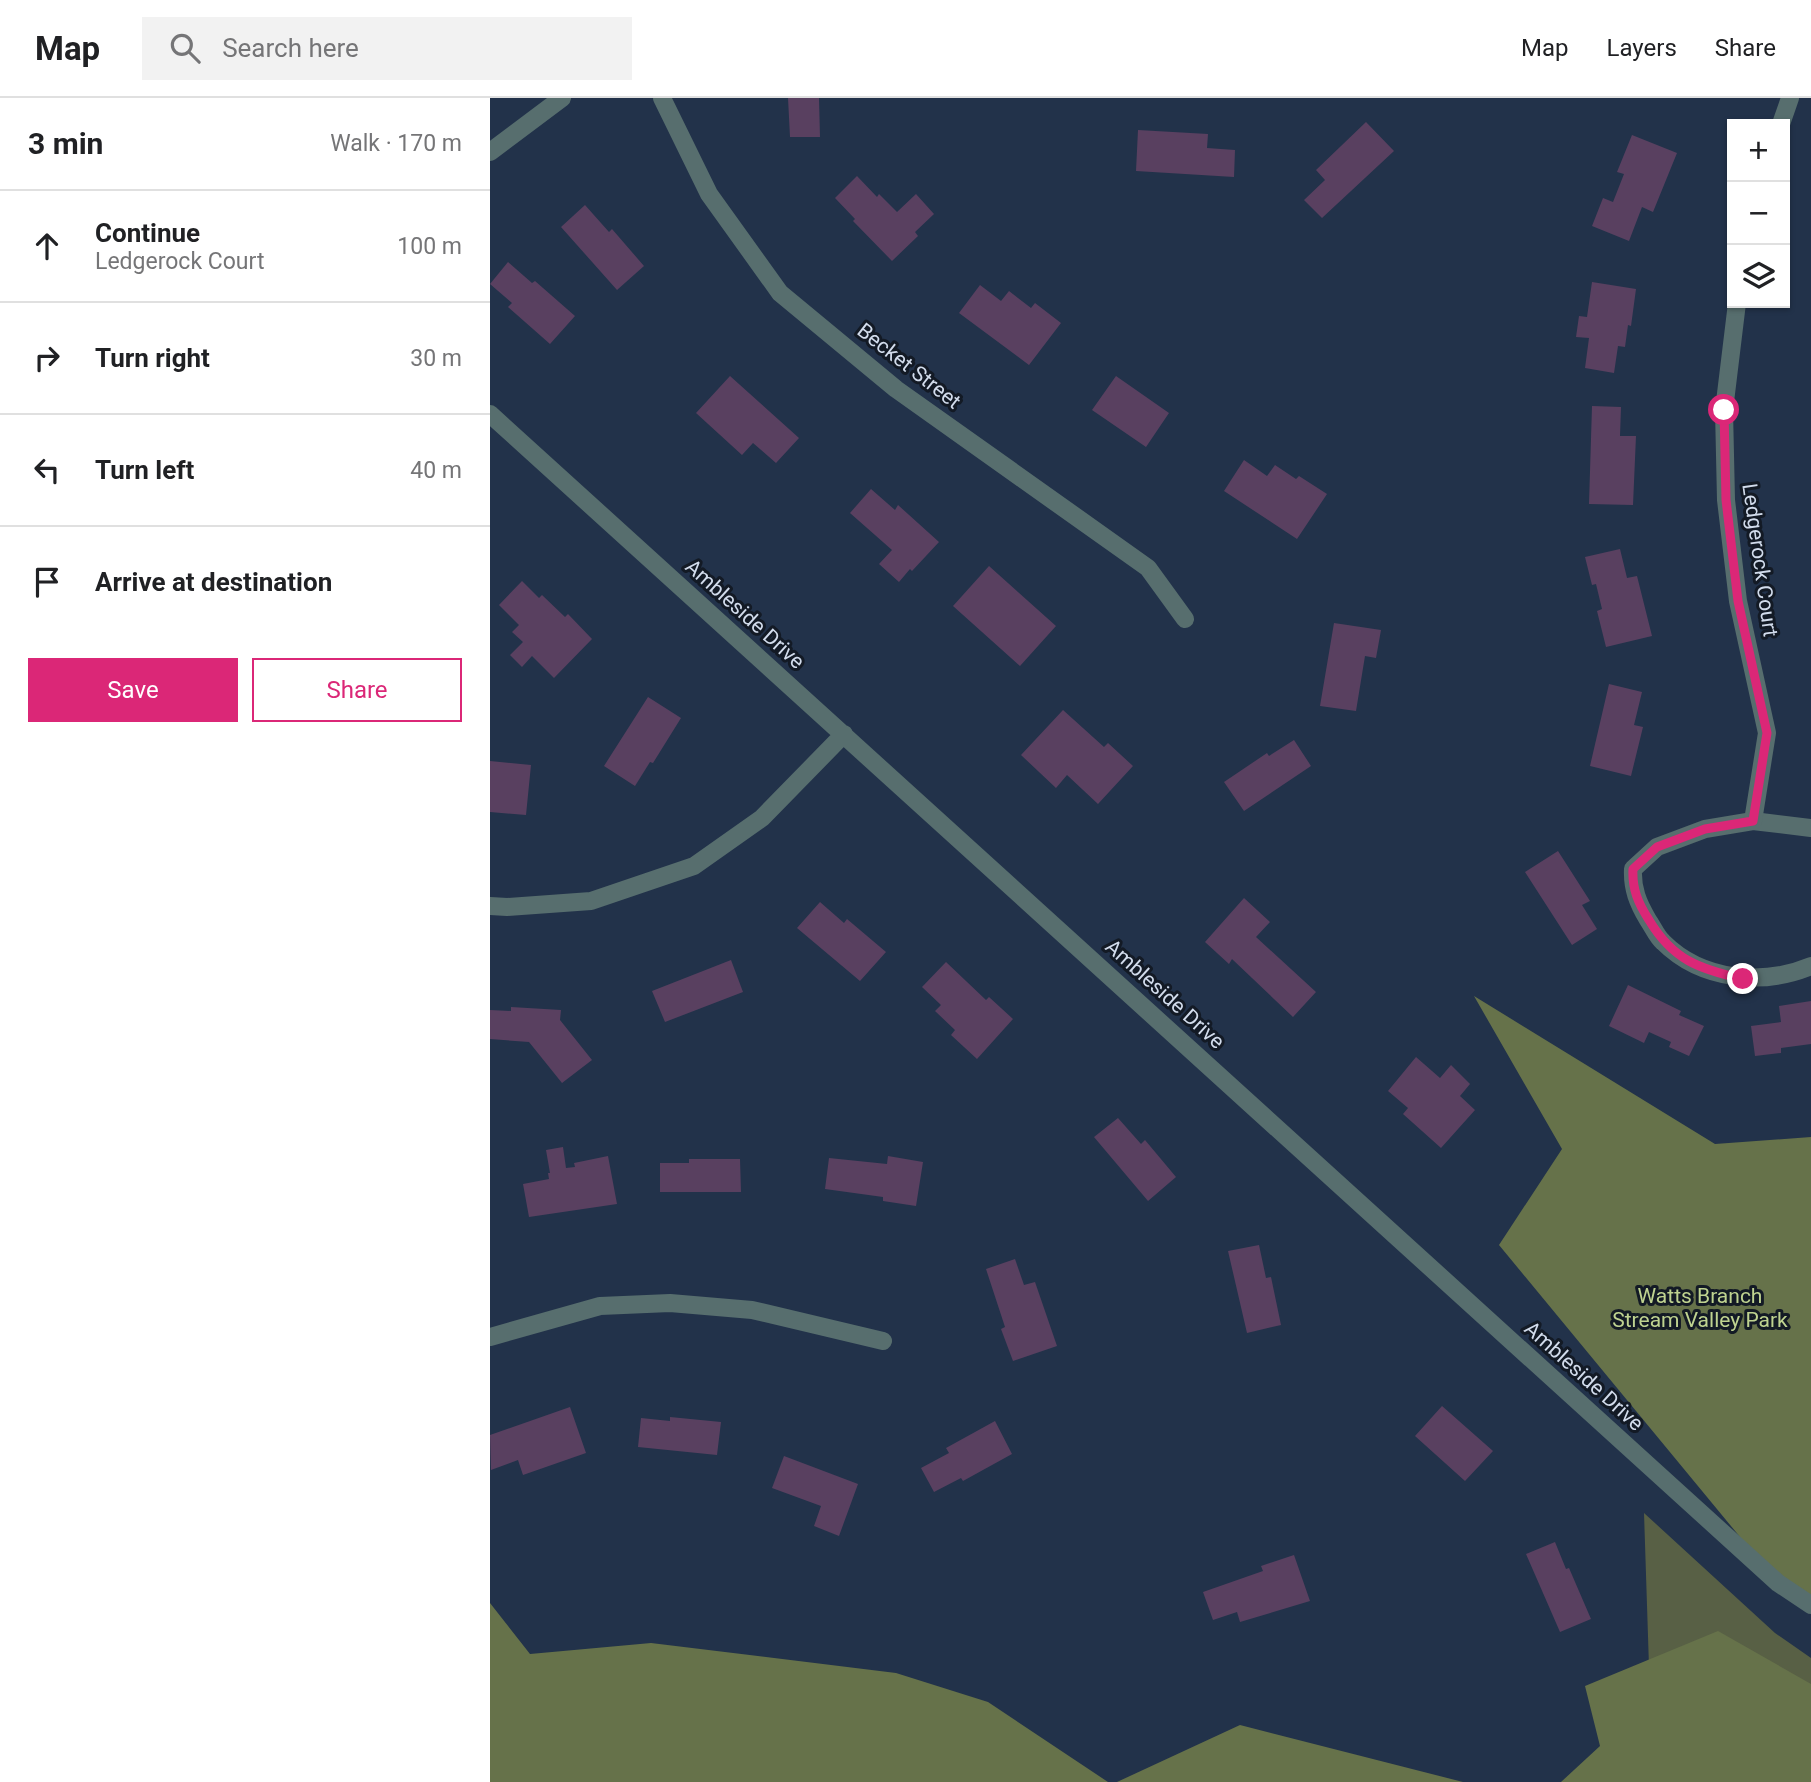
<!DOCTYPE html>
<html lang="en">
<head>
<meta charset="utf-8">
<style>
	:root { --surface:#fff; --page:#f2f2f2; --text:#202124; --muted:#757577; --line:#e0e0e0; --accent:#db2777 }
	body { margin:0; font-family:Roboto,sans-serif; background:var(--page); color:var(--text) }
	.controls { position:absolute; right:21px; top:21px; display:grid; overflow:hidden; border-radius:0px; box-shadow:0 2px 5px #0004 }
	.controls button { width:63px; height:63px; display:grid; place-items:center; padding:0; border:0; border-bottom:2px solid var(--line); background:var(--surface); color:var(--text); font:35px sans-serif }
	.stop { position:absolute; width:21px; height:21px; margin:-16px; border:5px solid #db2777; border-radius:50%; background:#fff }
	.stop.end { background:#db2777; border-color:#fff; box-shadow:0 2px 7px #0008 }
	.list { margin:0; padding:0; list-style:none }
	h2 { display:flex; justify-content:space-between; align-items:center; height:91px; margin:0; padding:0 28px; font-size:30px }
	h2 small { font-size:23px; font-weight:400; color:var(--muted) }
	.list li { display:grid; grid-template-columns:46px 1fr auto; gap:21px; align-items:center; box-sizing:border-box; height:112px; padding:0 28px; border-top:2px solid var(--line) }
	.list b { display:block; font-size:26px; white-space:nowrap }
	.list p { margin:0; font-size:23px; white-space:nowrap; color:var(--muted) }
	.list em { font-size:23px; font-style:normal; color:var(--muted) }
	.actions { display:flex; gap:14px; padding:21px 28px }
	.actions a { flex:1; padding:16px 0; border:2px solid var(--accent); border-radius:0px; text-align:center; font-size:24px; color:var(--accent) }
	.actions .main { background:var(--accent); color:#fff }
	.icon { flex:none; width:38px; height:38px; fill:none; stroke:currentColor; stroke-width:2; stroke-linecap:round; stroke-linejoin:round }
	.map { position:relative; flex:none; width:1321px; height:1684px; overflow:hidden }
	header { display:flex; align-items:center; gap:42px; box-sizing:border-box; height:98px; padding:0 35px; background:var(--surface); border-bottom:2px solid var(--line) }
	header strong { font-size:33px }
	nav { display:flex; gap:38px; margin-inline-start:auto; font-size:24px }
	.search { width:490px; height:63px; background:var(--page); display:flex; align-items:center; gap:18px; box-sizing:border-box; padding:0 24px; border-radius:0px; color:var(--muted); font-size:26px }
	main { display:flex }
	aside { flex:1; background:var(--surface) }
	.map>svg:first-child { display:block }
</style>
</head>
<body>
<header>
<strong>Map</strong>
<div class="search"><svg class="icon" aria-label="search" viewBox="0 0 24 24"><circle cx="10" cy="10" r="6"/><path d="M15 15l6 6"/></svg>Search here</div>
<nav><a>Map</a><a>Layers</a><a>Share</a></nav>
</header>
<main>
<aside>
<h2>3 min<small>Walk · 170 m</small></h2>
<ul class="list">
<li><svg class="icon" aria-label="ahead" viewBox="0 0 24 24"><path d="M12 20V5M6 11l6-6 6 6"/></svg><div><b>Continue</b><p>Ledgerock Court</p></div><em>100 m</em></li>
<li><svg class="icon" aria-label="right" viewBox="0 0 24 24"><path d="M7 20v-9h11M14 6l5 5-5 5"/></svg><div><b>Turn right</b></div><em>30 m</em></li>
<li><svg class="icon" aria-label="left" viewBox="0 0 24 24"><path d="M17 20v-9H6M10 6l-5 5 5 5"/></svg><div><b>Turn left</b></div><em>40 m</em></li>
<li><svg class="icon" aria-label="arrive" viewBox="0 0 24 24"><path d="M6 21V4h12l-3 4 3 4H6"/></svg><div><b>Arrive at destination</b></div></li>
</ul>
<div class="actions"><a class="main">Save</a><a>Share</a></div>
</aside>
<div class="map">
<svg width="1321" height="1684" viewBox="0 0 1321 1684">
	<rect width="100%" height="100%" fill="#22324a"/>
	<!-- green -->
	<path fill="#586045" d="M1154,1415L1285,1535L1321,1560V1684H1150L1162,1661Z"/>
	<!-- forest -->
	<path fill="#66724a" d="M984,898L1225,1046L1321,1039V1507L1288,1485L1009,1147L1072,1051Z
		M0,1505L40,1556L161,1545L406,1575L498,1604L618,1684H0Z
		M1228,1533L1321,1586V1684H1071L1110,1648L1095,1588Z
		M750,1627L973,1684H627Z"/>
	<!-- building -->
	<path fill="#594060" d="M298,0H329L330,39H300Z
		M876,24L904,53L832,120L814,102L835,82L826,72Z
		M648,32L718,36L717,50L745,52L744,79L646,73Z
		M1142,37L1187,55L1163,114L1152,109L1139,143L1102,128L1113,100L1123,104L1134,76L1127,74Z
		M367,78L387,99L389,96L407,114L426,96L444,116L425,134L428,138L402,163L363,123L365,121L345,100Z
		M95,107L119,134L122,131L154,168L127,192L71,129Z
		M18,164L42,185L45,183L85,218L60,246L18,209L22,205L0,186Z
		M1102,184L1146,191L1141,228L1138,227L1135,249L1128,248L1124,275L1095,270L1099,240L1086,239L1089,218L1097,219Z
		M490,187L511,203L519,193L541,210L545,205L571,225L539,267L469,215Z
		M240,278L309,340L286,365L263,345L252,357L206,315Z
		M626,278L679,315L656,349L602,312Z
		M1102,308L1131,309L1130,338H1146L1143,407L1099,406Z
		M754,362L777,378L785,367L806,381L809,378L837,396L807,441L734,393Z
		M381,391L405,412L408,407L449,444L422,473L420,471L409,484L389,466L402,452L360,415Z
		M1130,451L1137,480L1147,478L1162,538L1116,549L1107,513L1112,511L1106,486L1102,487L1095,459Z
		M499,468L566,528L530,568L463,508Z
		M32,483L49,500L52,497L75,519L78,516L102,541L64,580L42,558L32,569L20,557L33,544L22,534L29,527L9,507Z
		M844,525L891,532L886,560L875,558L866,613L830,608Z
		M1119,586L1152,594L1144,627L1153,629L1141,678L1100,668Z
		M158,599L191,620L163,665L160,664L145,688L114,668Z
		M573,612L614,649L618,645L643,668L608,706L577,677L566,690L531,657Z
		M804,642L821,668L754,713L734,684L777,655L779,658Z
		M0,663L41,667L36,717L0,714Z
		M1068,753L1100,803L1092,807L1107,831L1082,847L1035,774Z
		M754,800L780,824L766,839L826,894L803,919L742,861L739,866L715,844Z
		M330,804L354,825L357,821L396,854L370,883L307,830Z
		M241,862L253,894L175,924L162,893Z
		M456,864L496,902L499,899L523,921L487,961L461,937L465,932L445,913L451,907L432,889Z
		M1138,887L1191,913L1189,917L1214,928L1199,958L1179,949L1181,944L1159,934L1154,945L1119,928Z
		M1321,903V946L1291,950V955L1265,958L1261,928L1291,924L1289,908Z
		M21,909L71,912L70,922L102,962L72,985L39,944L0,941V912L21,913Z
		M926,959L950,980L961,967L980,986L970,998L985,1012L951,1050L913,1016L918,1010L898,993Z
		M628,1020L651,1046L655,1042L686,1079L658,1103L604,1039Z
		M73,1049L76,1070L85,1069L84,1065L118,1058L127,1106L39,1119L33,1086L59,1081L58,1075H60L56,1052Z
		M398,1058L433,1064L426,1108L393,1103V1099L335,1091L339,1060L397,1066Z
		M199,1061H250L251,1094H170V1065H199Z
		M769,1147L776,1180L781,1179L791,1227L757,1235L738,1153Z
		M525,1161L534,1187L545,1184L567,1248L523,1263L511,1231L515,1229L496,1171Z
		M952,1308L1003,1353L975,1383L925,1338Z
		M80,1309L96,1355L33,1377L28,1362L1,1372L0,1337Z
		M180,1319L231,1324L227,1357L148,1349L151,1320L180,1323Z
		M505,1323L522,1356L473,1383L471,1380L444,1394L431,1370L459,1355L456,1350Z
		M294,1358L368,1386L349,1438L324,1428L331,1408L282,1390Z
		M1065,1444L1076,1471L1079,1470L1101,1521L1070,1534L1036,1456Z
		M804,1457L820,1503L750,1524L747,1514L723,1522L713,1494L773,1473L771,1468Z"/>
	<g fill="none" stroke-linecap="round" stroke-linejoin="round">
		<!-- service -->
		<path stroke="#576e6e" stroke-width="18" d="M1321,730L1263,723L1215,731L1167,749L1143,771C1142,791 1148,805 1158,822C1163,829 1167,839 1173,844C1212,883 1273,888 1321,868"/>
		<!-- minor -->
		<path stroke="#576e6e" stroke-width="18" d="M172,0L219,96L290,195L406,291L658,470L695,521
			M1291,26L1300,0
			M0,54L72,0
			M1247,205L1234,312L1236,402L1248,503L1277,635L1263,723
			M0,316L1288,1485L1321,1507
			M0,808L17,809L101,803L204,768L272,720L354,636
			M0,1239L110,1208L180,1205L262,1212L393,1243"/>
	</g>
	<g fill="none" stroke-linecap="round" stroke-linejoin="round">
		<!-- route -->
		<path stroke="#db2777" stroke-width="9" d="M1234,312L1236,402L1248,503L1277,635L1263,723L1215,731L1167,749L1143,771C1142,791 1148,805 1159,822C1183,862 1209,871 1253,881"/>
	</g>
	<g text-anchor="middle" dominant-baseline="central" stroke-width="6" stroke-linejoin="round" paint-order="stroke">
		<!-- street labels -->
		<g font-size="21" fill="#d2dcec" stroke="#131a25">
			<text transform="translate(419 268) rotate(38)">Becket Street</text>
			<text transform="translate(1270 462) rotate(82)">Ledgerock Court</text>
			<text transform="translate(255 516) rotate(42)">Ambleside Drive</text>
			<text transform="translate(675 896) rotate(42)">Ambleside Drive</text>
			<text transform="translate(1094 1278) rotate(42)">Ambleside Drive</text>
		</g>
		<!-- park labels -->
		<g font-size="21" fill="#bfd390" stroke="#131a25">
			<text x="1210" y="1198">Watts Branch<tspan x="1210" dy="24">Stream Valley Park</tspan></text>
		</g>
	</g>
</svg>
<div class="controls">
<button>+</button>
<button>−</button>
<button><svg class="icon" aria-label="layers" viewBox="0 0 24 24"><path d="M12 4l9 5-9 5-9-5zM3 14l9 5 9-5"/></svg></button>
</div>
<div class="stop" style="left:1234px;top:312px"></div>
<div class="stop end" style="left:1253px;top:881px"></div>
</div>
</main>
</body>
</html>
